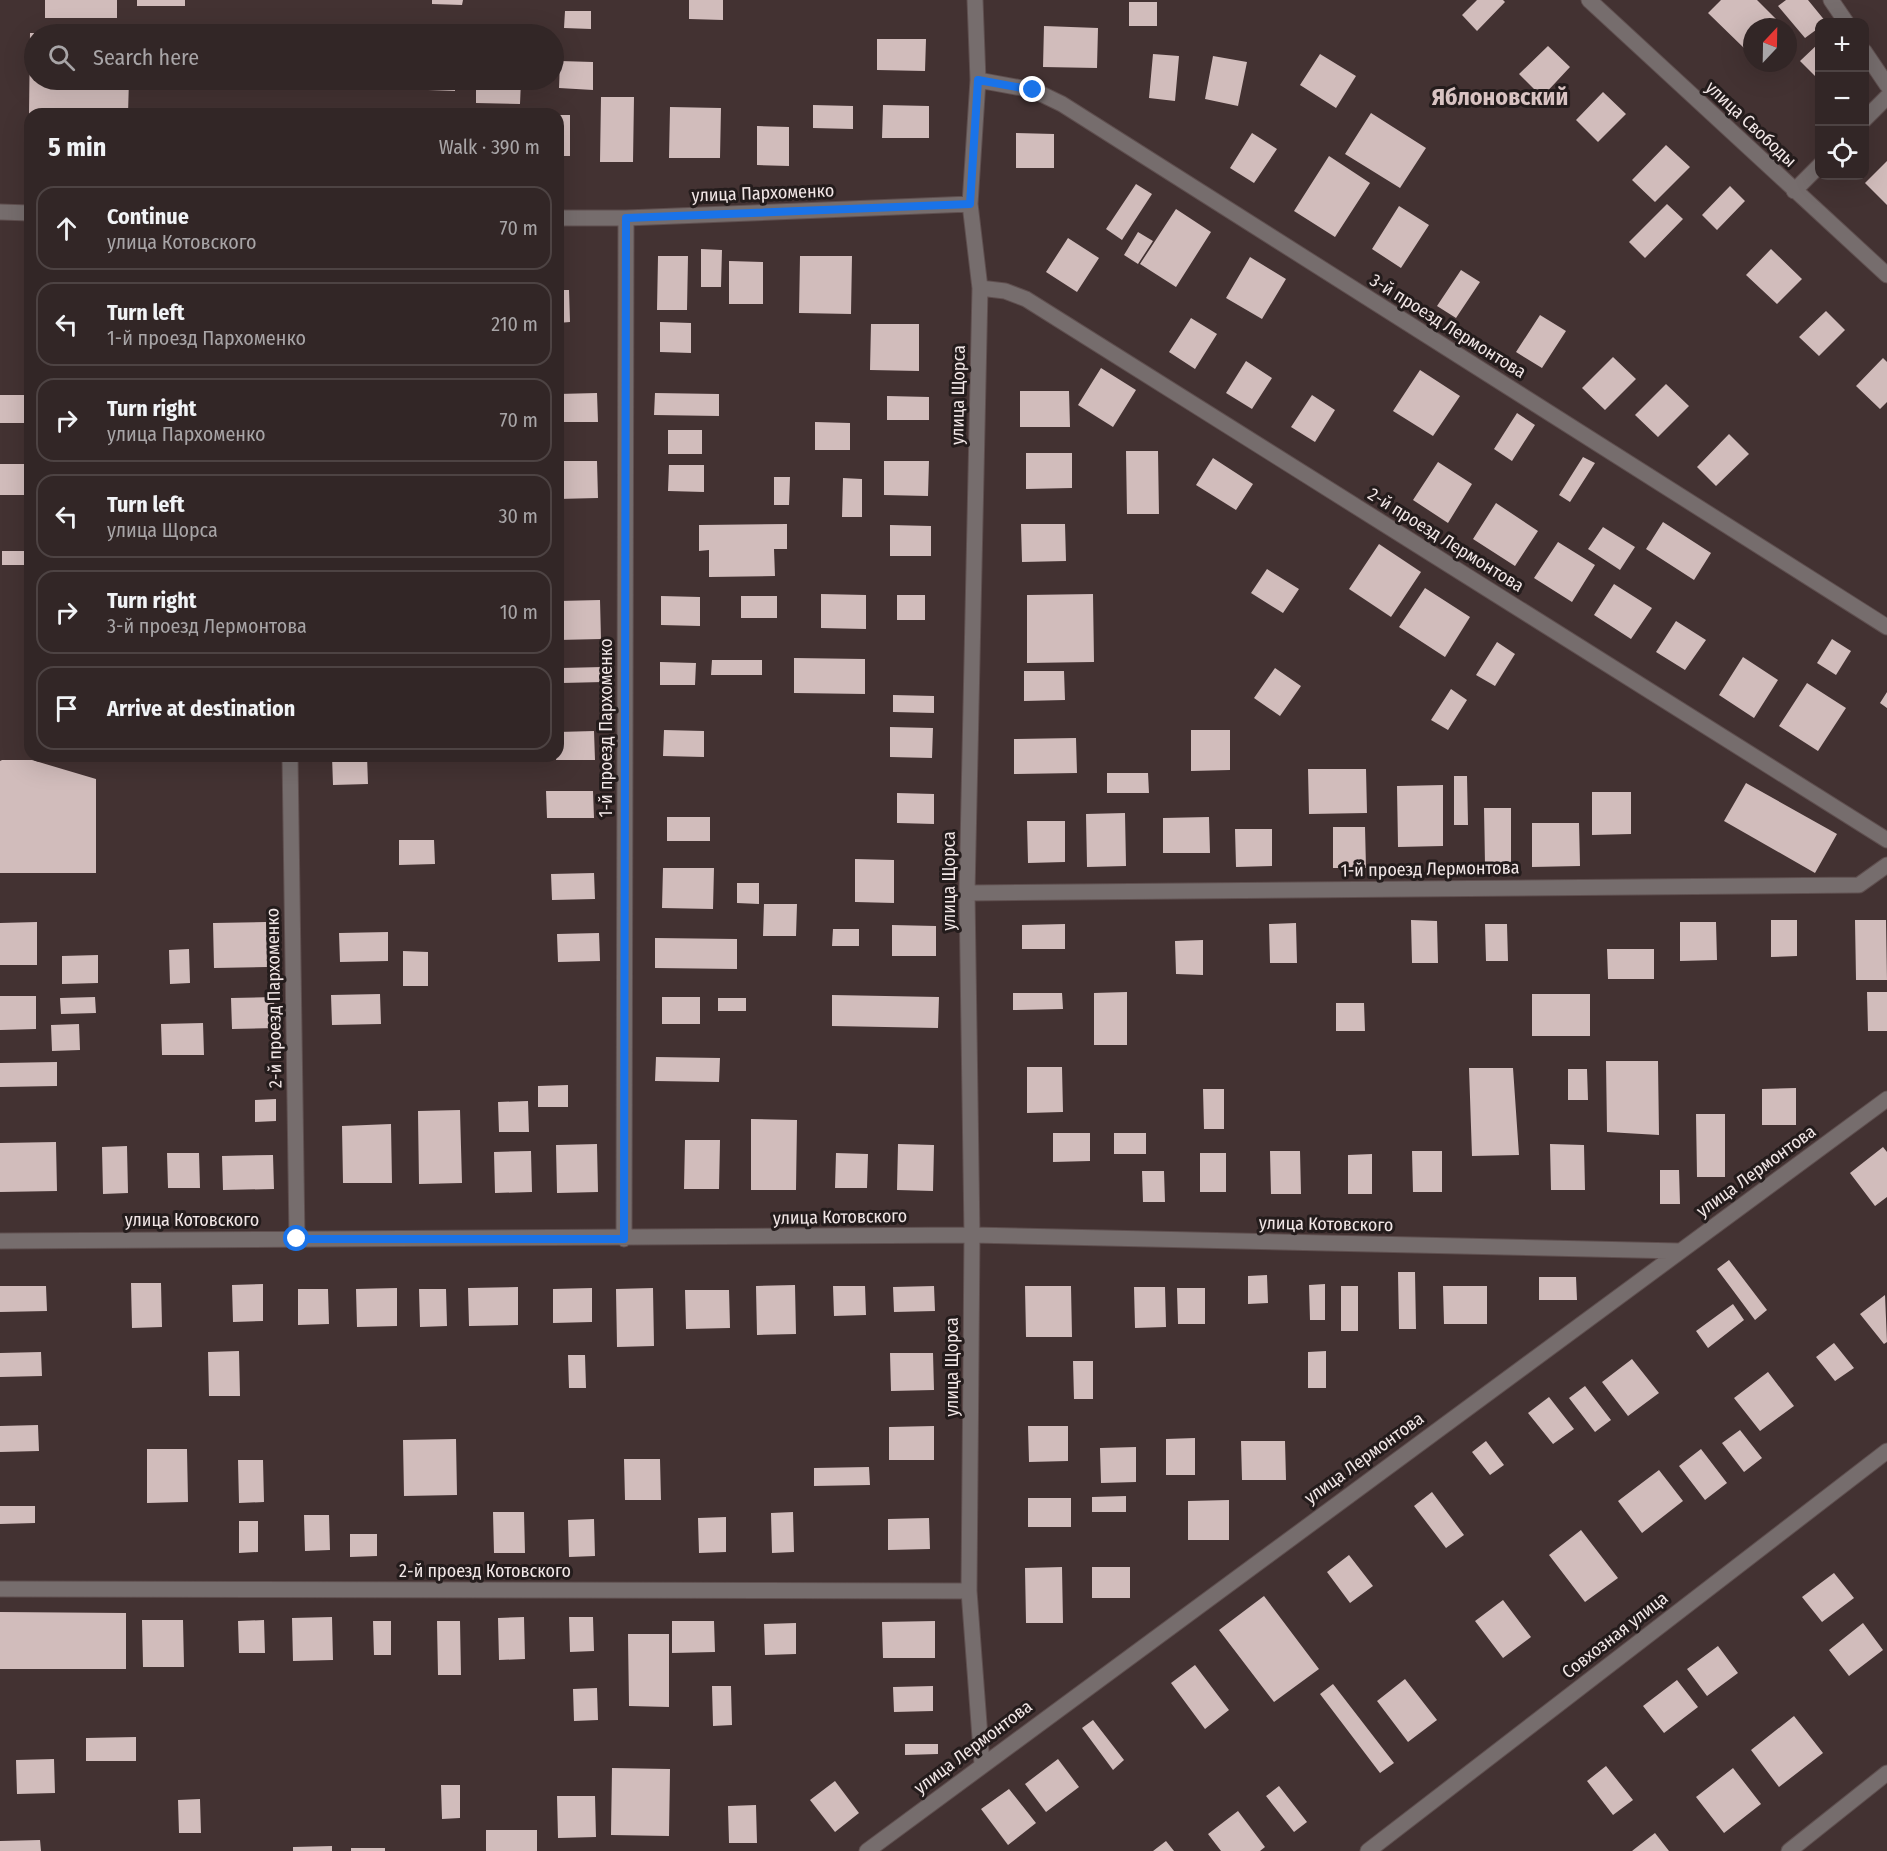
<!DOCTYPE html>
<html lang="en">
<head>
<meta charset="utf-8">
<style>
	:root { --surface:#322626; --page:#3d3232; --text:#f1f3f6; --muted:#a8a5a7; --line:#4d4343 }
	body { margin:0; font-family:"Fira Sans Condensed",sans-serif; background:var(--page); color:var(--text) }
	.controls { position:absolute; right:18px; top:18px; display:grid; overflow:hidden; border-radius:12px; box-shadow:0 6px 24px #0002 }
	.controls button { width:54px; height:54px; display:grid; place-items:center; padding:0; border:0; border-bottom:2px solid var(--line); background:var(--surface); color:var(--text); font:30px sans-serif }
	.compass { position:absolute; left:1743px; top:18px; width:54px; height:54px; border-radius:50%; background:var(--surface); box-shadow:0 6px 24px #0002; rotate:22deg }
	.stop { position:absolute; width:18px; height:18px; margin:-14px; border:4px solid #1a73e8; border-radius:50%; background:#fff }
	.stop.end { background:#1a73e8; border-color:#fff; box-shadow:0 2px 6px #0008 }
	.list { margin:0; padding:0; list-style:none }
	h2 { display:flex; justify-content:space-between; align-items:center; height:78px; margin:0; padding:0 24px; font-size:26px }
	h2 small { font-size:20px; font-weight:400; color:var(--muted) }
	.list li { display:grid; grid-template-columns:39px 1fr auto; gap:18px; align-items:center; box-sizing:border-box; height:84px; margin:0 12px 12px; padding:0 12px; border:2px solid var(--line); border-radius:18px }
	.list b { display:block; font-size:22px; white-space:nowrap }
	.list p { margin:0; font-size:20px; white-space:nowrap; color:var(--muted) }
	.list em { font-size:20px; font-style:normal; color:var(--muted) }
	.icon { flex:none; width:33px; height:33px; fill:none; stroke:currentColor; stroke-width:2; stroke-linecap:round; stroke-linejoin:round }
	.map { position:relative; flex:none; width:1887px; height:1851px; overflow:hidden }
	.search { position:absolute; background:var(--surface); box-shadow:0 6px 24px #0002; left:24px; top:24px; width:540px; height:66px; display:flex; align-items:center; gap:15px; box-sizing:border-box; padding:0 21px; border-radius:33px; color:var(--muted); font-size:22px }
	.panel { position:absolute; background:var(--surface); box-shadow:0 6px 24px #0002; left:24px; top:108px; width:540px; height:654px; border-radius:18px }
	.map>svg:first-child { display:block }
</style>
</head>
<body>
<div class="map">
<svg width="1887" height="1851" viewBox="0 0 1887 1851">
	<rect width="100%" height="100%" fill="#433232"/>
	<!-- building -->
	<path fill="#d1bcbb" d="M45,0H117V18H45Z
		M137,0H185V6H137Z
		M432,0H463L462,5L432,4Z
		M689,0H723V20L689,19Z
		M1477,0H1503L1505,2L1477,31L1462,15Z
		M1721,0H1757L1776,19L1767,27H1752V42L1745,49L1708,13Z
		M1786,0H1808L1826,22H1820V27L1805,38L1778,6Z
		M1129,2H1157V26H1129Z
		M565,11H591V29L564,28Z
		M1044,26L1098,28L1097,68L1043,67Z
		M30,33H34V80H129L128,114H29Z
		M877,39H926L925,71L877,70Z
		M1820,42V81L1800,61Z
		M1548,46L1570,67L1542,97L1519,74Z
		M1153,54L1179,56L1175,101L1149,98Z
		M1320,54L1356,76L1336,108L1300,85Z
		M1213,56L1247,62L1238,106L1205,99Z
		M560,61L593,62V90L559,88Z
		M234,80H257V89L234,88Z
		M428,80H455V91L428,90Z
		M476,80H521L520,104L476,103Z
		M1603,92L1626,114L1598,142L1576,120Z
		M601,97H634L633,162H600Z
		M813,105L853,106V129L813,128Z
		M883,105L929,106V138H882Z
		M670,107L721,108L720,158H669Z
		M1371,113L1426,148L1400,188L1345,154Z
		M558,115H570V156H558Z
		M757,126L789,127V166L757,165Z
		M1016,133L1054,134V168H1016Z
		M1252,133L1277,149L1254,183L1230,168Z
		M1666,145L1690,167L1655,202L1632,180Z
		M1329,156L1370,183L1335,237L1294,211Z
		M1887,161V205L1865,183Z
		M1136,184L1152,194L1122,240L1106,229Z
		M1730,186L1745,201L1717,230L1702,215Z
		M1667,204L1683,219L1645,258L1629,242Z
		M1399,206L1429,225L1401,268L1372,249Z
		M1176,209L1211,232L1176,287L1140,264Z
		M1138,232L1153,241L1138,264L1124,255Z
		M1068,238L1099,258L1077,292L1046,272Z
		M701,249L722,250L721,287H701Z
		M1771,249L1802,279L1777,304L1746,275Z
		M658,256H688L687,310H657Z
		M800,256H852L851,314L799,313Z
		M1250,257L1286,279L1262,319L1226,298Z
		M729,261L763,262V304H729Z
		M1461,270L1480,282L1456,318L1437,306Z
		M558,290H569L570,322L558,323Z
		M1826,311L1845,330L1819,356L1799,337Z
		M1540,315L1566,331L1542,368L1516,352Z
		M1191,318L1217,334L1195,369L1169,352Z
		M660,322L691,323V353L660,352Z
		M871,324H919V371L870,370Z
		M1613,357L1636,379L1605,410L1582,388Z
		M1883,358L1887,362V402L1880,409L1856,386Z
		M1246,361L1272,378L1252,409L1226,393Z
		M1101,368L1136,390L1113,427L1078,405Z
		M1420,370L1460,396L1433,436L1393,411Z
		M1666,384L1689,406L1658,437L1635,415Z
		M1020,391H1069L1070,427H1020Z
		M597,393L598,422H558V394Z
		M655,393L719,394V416L654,415Z
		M0,395H30V423H0Z
		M1312,395L1335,410L1315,442L1291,427Z
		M887,396L929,397V420H887Z
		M1517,413L1535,425L1512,461L1494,449Z
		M815,422L850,423V450H815Z
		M668,430H702V454H668Z
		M1729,434L1749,454L1716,486L1697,467Z
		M1126,451H1158L1159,514H1127Z
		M1026,453H1072V488L1026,489Z
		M1583,457L1595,463L1570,502L1559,495Z
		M1213,458L1253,484L1236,510L1196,485Z
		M558,461H597L598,498L558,499Z
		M884,461H929L928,496L884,495Z
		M1438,462L1472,484L1448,523L1413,500Z
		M0,464H30V495H0Z
		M669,465H704V492L668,491Z
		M774,477H790L789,505H774Z
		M843,478L862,479V517H842Z
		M1496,503L1538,531L1515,566L1473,539Z
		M1663,522L1711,553L1694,580L1646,549Z
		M787,524V549H774L775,576L709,577V550L699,551V525Z
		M1021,524H1065L1066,561L1022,562Z
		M890,525L931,526V556H890Z
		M1603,527L1635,547L1620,570L1588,549Z
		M1558,542L1595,565L1572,602L1534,578Z
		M1379,544L1421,572L1391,617L1349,589Z
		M2,551H30V565H2Z
		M1267,569L1299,589L1283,613L1251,593Z
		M1614,584L1652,608L1631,639L1594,615Z
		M1425,588L1470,617L1445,657L1399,627Z
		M821,594L866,595V629L821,628Z
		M1093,594L1094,662L1027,663V595Z
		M897,595H925V620H897Z
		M661,596L700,597V626L661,625Z
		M741,596H777V618H741Z
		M600,600L601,639L558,640V601Z
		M27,621H30V715H26Z
		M1676,621L1706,640L1685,670L1656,652Z
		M1832,639L1851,651L1836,675L1817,663Z
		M1497,642L1515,654L1495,686L1476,675Z
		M1743,657L1778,680L1754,718L1719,695Z
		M794,658L865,659V694L794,693Z
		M712,660H762V675H711Z
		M660,662L696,663L695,685H660Z
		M602,667L603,682L562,683V668Z
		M1275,668L1301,686L1280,716L1254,698Z
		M1024,671H1064L1065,700L1024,701Z
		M1807,683L1846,708L1818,751L1779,726Z
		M1451,689L1467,700L1448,730L1431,720Z
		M1887,692V708L1880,703Z
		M893,695L934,696V713L893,712Z
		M890,727L933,728L932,758L890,757Z
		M664,730L704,731V757L663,756Z
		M1191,730H1230V770L1191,771Z
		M594,731L595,760H556L558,732Z
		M1076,738L1077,773L1014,774V739Z
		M332,756H367L368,784L333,785Z
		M2,760H32L96,779V873H0V761Z
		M1308,769H1366L1367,813L1309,814Z
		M1107,773H1148L1149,793H1107Z
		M1454,776H1467L1468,825H1454Z
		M1746,783L1837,834L1815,873L1724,821Z
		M1443,785V846L1398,847L1397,786Z
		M546,791H593L594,818H547Z
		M1592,792H1631V834L1592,835Z
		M897,793L934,794V824L897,823Z
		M1484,808H1511V865H1485Z
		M1125,813L1126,866L1087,867L1086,814Z
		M667,817H710V841H667Z
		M1209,817L1210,853H1163V818Z
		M1027,821H1065V862L1028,863Z
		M1532,823H1579L1580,866L1532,867Z
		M1333,827H1365L1366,868H1333Z
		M1235,829H1272V866L1236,867Z
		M399,840H434L435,864L399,865Z
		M855,859L894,860V903L855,902Z
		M663,868H714L713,909L662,908Z
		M594,873L595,899L552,900L551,874Z
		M737,883H759V904L737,903Z
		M764,904H797L796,936H763Z
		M1411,920L1437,921L1438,963H1412Z
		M1771,920H1797V956L1771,957Z
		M1855,920H1886L1887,980H1856Z
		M37,922V965H0V923Z
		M266,922L267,967L214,968L213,923Z
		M1680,922H1716L1717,960L1680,961Z
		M1296,923L1297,963H1270L1269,924Z
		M1065,924V949H1022V925Z
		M1485,924H1507L1508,961H1486Z
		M892,925L936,926V956H892Z
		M833,929H859V946H832Z
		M388,932V961L340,962L339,933Z
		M599,933L600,961L558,962L557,934Z
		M655,938L737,939V969L655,968Z
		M1203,940V975L1176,974L1175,941Z
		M189,949L190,983L170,984L169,950Z
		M1607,949H1654V979H1608Z
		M403,951L428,952V986H403Z
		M98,955V983L62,984V956Z
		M1127,992V1045H1094V993Z
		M1867,992H1887V1031H1868Z
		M1013,993H1062L1063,1009L1013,1010Z
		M380,994L381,1024L332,1025L331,995Z
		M1532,994H1590V1036H1532Z
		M832,995L939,997L938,1028L832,1026Z
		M0,996H36V1029L0,1030Z
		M95,997L96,1013L61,1014L60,998Z
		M274,997L275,1028L232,1029L231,998Z
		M662,997H700V1024H662Z
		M718,998H746V1011H718Z
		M1336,1003H1364L1365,1031H1336Z
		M203,1023L204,1055H162L161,1024Z
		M79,1024L80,1050L52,1051L51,1025Z
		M656,1057L720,1058L719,1082L655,1081Z
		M1606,1061H1658L1659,1135L1607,1132Z
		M57,1062V1086L0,1087V1063Z
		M1027,1067H1062L1063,1112L1027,1113Z
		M1469,1068H1513L1519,1155L1472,1156Z
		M1568,1069H1587L1588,1100H1568Z
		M568,1085V1107H538V1086Z
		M1796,1088V1125H1762V1089Z
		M1203,1089H1224V1129H1204Z
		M276,1099V1121L255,1122V1100Z
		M528,1101L529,1132H499L498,1102Z
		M460,1110L462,1183L419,1184L418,1111Z
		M1696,1114H1725V1177H1697Z
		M751,1119L797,1120L796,1190H751Z
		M391,1124L392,1183H343L342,1126Z
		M1053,1133H1090V1161L1053,1162Z
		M1114,1133H1146V1154H1114Z
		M685,1140H720L719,1189H684Z
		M56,1142L57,1191L0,1192V1143Z
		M597,1144L598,1192L557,1193L556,1145Z
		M898,1144L934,1145L933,1191L897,1190Z
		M1550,1144L1584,1145L1585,1190H1551Z
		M127,1146L128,1193L103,1194L102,1147Z
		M1883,1147L1887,1152V1197L1875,1206L1850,1173Z
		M531,1151L532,1192L495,1193L494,1152Z
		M1270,1151H1300L1301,1194H1271Z
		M1412,1151H1442V1192H1413Z
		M167,1153H199L200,1188H168Z
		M836,1153L868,1154L867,1188H835Z
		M1200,1153H1226V1192H1200Z
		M1372,1154V1194H1348V1155Z
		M273,1155L274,1189L223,1190L222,1156Z
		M1660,1170H1679L1680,1204H1660Z
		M1142,1171H1164L1165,1202H1143Z
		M1729,1260L1767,1310L1755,1320L1717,1269Z
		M1398,1272H1415L1416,1329H1399Z
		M1267,1275L1268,1303L1248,1304V1276Z
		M1539,1277H1576L1577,1300H1539Z
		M131,1283H161L162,1327L132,1328Z
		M263,1284V1321L233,1322L232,1285Z
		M1325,1284V1320H1310L1309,1285Z
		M795,1285L796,1334L757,1335L756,1286Z
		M0,1286H46L47,1311L0,1312Z
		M833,1286H865L866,1315L834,1316Z
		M934,1286L935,1311L894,1312L893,1287Z
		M1025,1286H1071L1072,1337H1026Z
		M1341,1286H1358V1331H1341Z
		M1443,1286H1487V1324H1444Z
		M518,1287V1325L469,1326L468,1288Z
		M1134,1287H1165L1166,1327L1135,1328Z
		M397,1288V1326L357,1327L356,1289Z
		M592,1288V1322L553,1323V1289Z
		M653,1288L654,1346L617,1347L616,1289Z
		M1177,1288H1205V1324H1178Z
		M298,1289H328L329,1324L298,1325Z
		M419,1289H446L447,1326L420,1327Z
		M685,1290H729L730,1328L686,1329Z
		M1885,1295L1887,1342L1884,1344L1860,1314Z
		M1733,1304L1744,1320L1708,1348L1696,1331Z
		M1834,1343L1854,1368L1835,1381L1816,1357Z
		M239,1351L240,1396H209L208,1352Z
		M1326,1351V1388H1308V1352Z
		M41,1352L42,1376L0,1377V1353Z
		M890,1353H933L934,1390L891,1391Z
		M568,1355H585L586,1388H569Z
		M1632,1359L1659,1393L1628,1416L1602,1382Z
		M1073,1361H1093V1399H1074Z
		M1768,1372L1794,1406L1760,1431L1734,1398Z
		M1585,1386L1611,1420L1595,1432L1569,1398Z
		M1549,1397L1574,1429L1553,1444L1528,1413Z
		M38,1425L39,1451L0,1452V1426Z
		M934,1426V1460H889V1427Z
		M1028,1426H1068V1461L1029,1462Z
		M1740,1430L1762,1458L1744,1472L1722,1443Z
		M1195,1438V1475H1166V1439Z
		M456,1439L457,1495L404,1496L403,1440Z
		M1241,1441H1285L1286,1480H1242Z
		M1486,1441L1504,1465L1490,1475L1472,1452Z
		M1136,1447V1482L1101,1483L1100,1448Z
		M147,1449H187L188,1502L147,1503Z
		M1701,1449L1727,1483L1705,1500L1679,1466Z
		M624,1459H660L661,1500H625Z
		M238,1460H263L264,1502L239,1503Z
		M869,1467L870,1485L814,1486V1468Z
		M1659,1470L1683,1501L1642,1533L1618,1501Z
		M1432,1492L1464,1535L1446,1548L1414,1506Z
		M1126,1496V1512H1092V1497Z
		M1028,1498H1071V1527H1028Z
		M1229,1500V1540H1188V1501Z
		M0,1506H35V1523L0,1524Z
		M493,1512H524L525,1553H494Z
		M793,1512L794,1552L772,1553L771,1513Z
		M304,1515H329L330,1550L305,1551Z
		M726,1517V1552L699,1553L698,1518Z
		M929,1518L930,1549L888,1550V1519Z
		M594,1519L595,1556L569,1557L568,1520Z
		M239,1521H258V1552L239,1553Z
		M1581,1530L1618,1578L1585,1602L1549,1555Z
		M350,1534H377V1556L350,1557Z
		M1349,1555L1373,1586L1350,1603L1327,1572Z
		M1062,1567L1063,1623H1026L1025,1568Z
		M1092,1567H1130V1598H1092Z
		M1834,1573L1854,1598L1822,1622L1802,1597Z
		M1264,1596L1319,1669L1274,1702L1219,1630Z
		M1503,1600L1531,1637L1503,1658L1475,1621Z
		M0,1612L126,1613V1669H0Z
		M332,1617L333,1660L293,1661L292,1618Z
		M524,1617L525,1659L499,1660L498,1618Z
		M569,1617H593L594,1651L570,1652Z
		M142,1620H183L184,1667H143Z
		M264,1620L265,1653H239L238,1621Z
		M373,1621H391V1655H374Z
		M437,1621H460L461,1675H438Z
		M672,1621H714L715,1652L672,1653Z
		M935,1621V1658H883L882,1622Z
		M796,1623V1654L765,1655L764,1624Z
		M1863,1623L1883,1650L1849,1676L1829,1650Z
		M628,1634H669V1707L629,1706Z
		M1718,1646L1738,1673L1707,1696L1687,1669Z
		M1195,1665L1229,1710L1205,1729L1171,1683Z
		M1405,1679L1437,1720L1408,1742L1377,1701Z
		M1677,1680L1698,1707L1664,1733L1643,1706Z
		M1333,1684L1394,1763L1380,1773L1320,1694Z
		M712,1686H731L732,1725L713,1726Z
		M933,1686V1711L894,1712L893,1687Z
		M597,1688L598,1720L574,1721L573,1689Z
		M1794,1716L1823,1753L1779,1787L1751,1750Z
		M1093,1720L1124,1760L1113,1770L1082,1728Z
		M136,1737V1761H86V1738Z
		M905,1744H938V1754L905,1755Z
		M54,1759L55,1793L17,1794L16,1760Z
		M1058,1759L1079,1787L1046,1812L1025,1784Z
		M1606,1766L1633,1800L1613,1815L1587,1781Z
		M612,1768L670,1769L669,1836L611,1835Z
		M1733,1768L1761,1804L1724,1833L1696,1797Z
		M835,1781L859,1813L835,1832L810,1800Z
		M441,1785H460V1818L442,1819Z
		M1279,1786L1307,1822L1294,1832L1266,1796Z
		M1009,1789L1036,1823L1008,1845L981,1809Z
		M557,1796H595L596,1837L558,1838Z
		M200,1799L201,1833H179L178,1800Z
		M756,1805L757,1843H729L728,1806Z
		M1238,1811L1265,1847L1260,1851H1221L1208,1834Z
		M486,1830H537V1851H486Z
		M1655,1833L1669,1851H1632Z
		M40,1840L41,1851H0V1841Z
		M1166,1841L1174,1851H1153Z
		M332,1846V1851H293V1847Z
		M351,1848H385V1851H351Z"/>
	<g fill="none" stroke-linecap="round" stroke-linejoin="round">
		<defs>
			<path id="minor" d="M975,0L978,80L970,204L980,288L967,893L972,1235L969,1591L982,1764
				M1589,0L1887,275
				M1831,0L1846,22
				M1864,51L1887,85
				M978,80L1033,90L1062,104L1887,627
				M1864,120L1887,97
				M1794,191L1820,165
				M0,212L30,213
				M558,218H626L970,204
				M980,288L1005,291L1026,299L1887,840
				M290,756L297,1239
				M967,893L1859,885L1887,865
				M624,1239L626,218
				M0,1241L972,1235L1679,1251
				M0,1589L969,1591
				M867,1851L1887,1099
				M1368,1851L1887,1451
				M1789,1851L1887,1773"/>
		</defs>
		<!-- minor casing -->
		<use href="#minor" stroke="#5f4f4f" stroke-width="17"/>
		<!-- minor -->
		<use href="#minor" stroke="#766d6d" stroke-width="15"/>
	</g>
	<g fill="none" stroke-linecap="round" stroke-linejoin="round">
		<!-- route -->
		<path stroke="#1a73e8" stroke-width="8" d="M297,1239H624L626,218L970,204L978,80L1033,90"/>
	</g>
	<g text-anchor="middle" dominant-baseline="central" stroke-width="6" stroke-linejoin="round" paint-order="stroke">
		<!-- street labels -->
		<g font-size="18" fill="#f2e7e7" stroke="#241c1c">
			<text transform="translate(1751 124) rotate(43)">улица Свободы</text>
			<text transform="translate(763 193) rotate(-2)">улица Пархоменко</text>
			<text transform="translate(1448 326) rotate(32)">3-й проезд Лермонтова</text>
			<text transform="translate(958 395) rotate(-89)">улица Щорса</text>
			<text transform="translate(1446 540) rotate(32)">2-й проезд Лермонтова</text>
			<text transform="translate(606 728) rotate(-90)">1-й проезд Пархоменко</text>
			<text transform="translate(1430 869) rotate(-1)">1-й проезд Лермонтова</text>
			<text transform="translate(949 881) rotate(-90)">улица Щорса</text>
			<text transform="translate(274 998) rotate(-91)">2-й проезд Пархоменко</text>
			<text transform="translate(1756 1171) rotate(-36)">улица Лермонтова</text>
			<text transform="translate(840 1217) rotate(-1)">улица Котовского</text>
			<text x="192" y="1220">улица Котовского</text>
			<text transform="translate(1326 1224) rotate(1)">улица Котовского</text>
			<text transform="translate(952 1367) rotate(-90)">улица Щорса</text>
			<text transform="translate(1364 1458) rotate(-36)">улица Лермонтова</text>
			<text x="485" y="1571">2-й проезд Котовского</text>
			<text transform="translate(1615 1635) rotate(-38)">Совхозная улица</text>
			<text transform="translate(973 1747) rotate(-37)">улица Лермонтова</text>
		</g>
		<!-- district labels -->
		<g font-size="24" font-weight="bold" fill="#d8c3c2" stroke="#241c1c">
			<text x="1500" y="97">Яблоновский</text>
		</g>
	</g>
</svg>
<div class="controls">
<button>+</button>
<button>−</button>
<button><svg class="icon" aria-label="locate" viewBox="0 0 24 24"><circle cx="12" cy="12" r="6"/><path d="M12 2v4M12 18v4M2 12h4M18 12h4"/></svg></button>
</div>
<svg class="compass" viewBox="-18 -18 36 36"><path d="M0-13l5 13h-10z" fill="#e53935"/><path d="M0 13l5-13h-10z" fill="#a8a5a7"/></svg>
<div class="stop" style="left:297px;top:1239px"></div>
<div class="stop end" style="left:1033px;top:90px"></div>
<div class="search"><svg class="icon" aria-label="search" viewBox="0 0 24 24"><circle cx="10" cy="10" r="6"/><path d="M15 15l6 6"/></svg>Search here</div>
<section class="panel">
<h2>5 min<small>Walk · 390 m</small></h2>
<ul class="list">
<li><svg class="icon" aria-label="ahead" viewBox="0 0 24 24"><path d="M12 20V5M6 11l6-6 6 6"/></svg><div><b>Continue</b><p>улица Котовского</p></div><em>70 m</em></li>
<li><svg class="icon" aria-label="left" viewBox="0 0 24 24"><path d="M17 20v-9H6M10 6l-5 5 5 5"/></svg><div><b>Turn left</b><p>1-й проезд Пархоменко</p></div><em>210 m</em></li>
<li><svg class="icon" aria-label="right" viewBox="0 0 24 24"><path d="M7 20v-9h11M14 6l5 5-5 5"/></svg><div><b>Turn right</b><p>улица Пархоменко</p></div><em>70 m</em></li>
<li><svg class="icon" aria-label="left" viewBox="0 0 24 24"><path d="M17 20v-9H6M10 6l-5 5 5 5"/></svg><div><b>Turn left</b><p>улица Щорса</p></div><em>30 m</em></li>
<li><svg class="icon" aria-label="right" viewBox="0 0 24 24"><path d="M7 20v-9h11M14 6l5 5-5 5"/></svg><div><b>Turn right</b><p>3-й проезд Лермонтова</p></div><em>10 m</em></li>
<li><svg class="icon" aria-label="arrive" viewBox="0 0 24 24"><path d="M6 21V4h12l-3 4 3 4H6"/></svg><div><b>Arrive at destination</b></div></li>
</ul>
</section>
</div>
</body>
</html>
